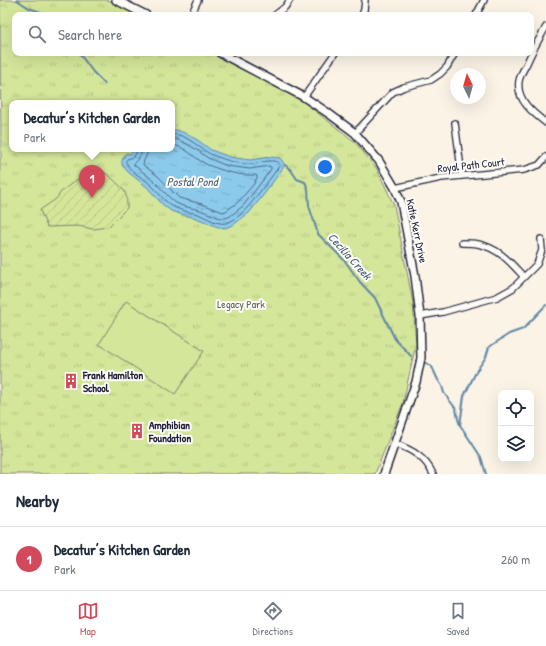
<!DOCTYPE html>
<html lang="en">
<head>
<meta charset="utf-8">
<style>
	:root { --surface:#fff; --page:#f6f6f7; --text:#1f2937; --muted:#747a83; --line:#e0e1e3; --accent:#d1495b }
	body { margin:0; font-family:"Patrick Hand",sans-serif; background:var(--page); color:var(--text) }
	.controls { position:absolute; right:12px; bottom:12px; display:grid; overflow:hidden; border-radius:8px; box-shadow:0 4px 16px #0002 }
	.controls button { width:36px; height:36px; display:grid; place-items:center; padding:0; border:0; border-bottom:1px solid var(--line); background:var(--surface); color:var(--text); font:20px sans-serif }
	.compass { position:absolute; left:450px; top:68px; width:36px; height:36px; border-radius:50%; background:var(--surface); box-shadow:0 4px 16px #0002; rotate:355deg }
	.you { position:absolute; left:325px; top:167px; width:14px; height:14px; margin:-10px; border:3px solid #fff; border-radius:50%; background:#1a73e8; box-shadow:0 0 0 6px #1a73e833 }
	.badge { display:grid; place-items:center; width:26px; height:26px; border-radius:50%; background:var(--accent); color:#fff; font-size:13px; font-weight:700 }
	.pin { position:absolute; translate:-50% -33px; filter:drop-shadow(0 1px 2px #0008) }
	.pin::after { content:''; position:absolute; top:21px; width:14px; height:12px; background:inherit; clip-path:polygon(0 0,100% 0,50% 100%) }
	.popup { position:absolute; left:9px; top:100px; width:166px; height:52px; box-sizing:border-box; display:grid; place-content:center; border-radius:8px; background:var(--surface); filter:drop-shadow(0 1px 3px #0005); font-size:13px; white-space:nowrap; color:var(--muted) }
	.popup b { font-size:15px; color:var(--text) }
	.popup::after { content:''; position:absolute; left:50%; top:100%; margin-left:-8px; border:8px solid transparent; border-top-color:var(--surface) }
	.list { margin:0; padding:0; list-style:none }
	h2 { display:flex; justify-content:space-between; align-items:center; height:52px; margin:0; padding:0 16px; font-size:17px }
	h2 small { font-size:13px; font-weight:400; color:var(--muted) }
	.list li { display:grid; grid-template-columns:26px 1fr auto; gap:12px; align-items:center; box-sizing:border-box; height:64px; padding:0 16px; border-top:1px solid var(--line) }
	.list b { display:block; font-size:15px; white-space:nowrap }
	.list p { margin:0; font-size:13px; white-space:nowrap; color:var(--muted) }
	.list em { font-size:13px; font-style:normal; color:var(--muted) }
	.icon { flex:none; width:22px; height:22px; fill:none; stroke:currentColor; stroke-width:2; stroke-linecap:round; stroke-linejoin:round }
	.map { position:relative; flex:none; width:546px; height:474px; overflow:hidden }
	.search { position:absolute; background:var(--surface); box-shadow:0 4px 16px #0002; left:12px; right:12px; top:12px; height:44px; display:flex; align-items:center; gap:10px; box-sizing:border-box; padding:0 14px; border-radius:8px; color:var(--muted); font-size:15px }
	.sheet { height:116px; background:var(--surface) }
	nav { display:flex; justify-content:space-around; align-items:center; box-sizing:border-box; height:56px; border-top:1px solid var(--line); background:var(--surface); font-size:11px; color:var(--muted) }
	nav a { display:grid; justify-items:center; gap:2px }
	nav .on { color:var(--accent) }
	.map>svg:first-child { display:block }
</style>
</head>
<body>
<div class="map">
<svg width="546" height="474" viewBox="0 0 546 474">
	<defs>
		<pattern id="park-tufts" width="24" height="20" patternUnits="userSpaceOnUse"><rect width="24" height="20" fill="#d4e69a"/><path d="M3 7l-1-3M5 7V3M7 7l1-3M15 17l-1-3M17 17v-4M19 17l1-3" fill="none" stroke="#b6c586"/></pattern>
		<pattern id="garden-furrows" width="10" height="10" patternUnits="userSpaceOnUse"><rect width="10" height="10" fill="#d4e69a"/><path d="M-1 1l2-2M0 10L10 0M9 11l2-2" fill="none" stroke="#b6c586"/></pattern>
		<pattern id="water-ripples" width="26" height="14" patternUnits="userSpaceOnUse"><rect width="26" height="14" fill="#8ccaec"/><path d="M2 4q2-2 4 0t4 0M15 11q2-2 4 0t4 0" fill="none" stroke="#78adcb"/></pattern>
	</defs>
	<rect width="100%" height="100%" fill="#faf3e6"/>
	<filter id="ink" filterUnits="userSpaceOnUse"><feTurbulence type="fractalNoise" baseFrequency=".025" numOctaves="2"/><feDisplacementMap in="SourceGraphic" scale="8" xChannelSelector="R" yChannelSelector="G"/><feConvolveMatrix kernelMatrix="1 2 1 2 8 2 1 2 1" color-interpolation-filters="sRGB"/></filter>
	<g filter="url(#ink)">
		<!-- park -->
		<path fill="url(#park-tufts)" stroke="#7b846a" fill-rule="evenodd" d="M0,0H108L137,15H15V53H213L292,93L354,141L377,169L394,205L413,303L416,344L403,403L375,474H0V159L1,158ZM12,103H172V149H12Z"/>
		<!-- garden -->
		<path fill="url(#garden-furrows)" stroke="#7b846a" d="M95,168C105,170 119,184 125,192C127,196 127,203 127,208L108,227L93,229L78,226L47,227L40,210L56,199L61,192L72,183Z"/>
		<!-- pitch -->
		<path fill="#d4e69a" stroke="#7b846a" d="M126,301L204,351L175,394L99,344Z"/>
		<!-- water -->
		<path fill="url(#water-ripples)" stroke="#6287a5" d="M172,130H177L187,134L199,141L211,150L230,157L250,160L270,157L280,158L285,165L265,193L249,213L233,225L225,228L218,227L196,218L180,214L171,211L163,205L147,187L128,172L122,165V160L126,153L130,154L134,149H172Z"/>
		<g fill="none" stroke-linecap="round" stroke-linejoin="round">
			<!-- shore -->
			<path stroke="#4c6582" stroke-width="1" d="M137,149C137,155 133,158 127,159C126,161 125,161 127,164C131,173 143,177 150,184C158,191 164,202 174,207C181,211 190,212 198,214C206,217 217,225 226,223C241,219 256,197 265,185C270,179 275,172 280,165L278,162C270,159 260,163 251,164C240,165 226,160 215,156C200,151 189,134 172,134
				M142,149C142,155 138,159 134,163V165L153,180L170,198L176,203L183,206L200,210L220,218H224L229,217L243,206L257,188L271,169V167L269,166L250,169L227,166L208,158L194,148L183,142L176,139H172
				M148,149C148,156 143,159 143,165L158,176L174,193L179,198L202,204L223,212L226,211L238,202L253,185L257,178V176L256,175C244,176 230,173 219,169C214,167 209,166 204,163C194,158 185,146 172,145"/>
			<!-- stream -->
			<path stroke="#6287a5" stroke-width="2" d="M17,0L29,8L49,15
				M79,53L93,72L105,84
				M285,165L291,170L297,179L305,182L308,189L309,206L318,234L345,261L360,282L375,298L395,339L411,356
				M426,363L432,367L438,380L442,386L444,393L456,409L458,419L460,425L481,457L486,474
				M460,425L464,396L477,370L486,357L489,347L509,334L523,329L546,305"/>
			<defs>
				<path id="minor" d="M191,15L198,0
					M275,15L285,7L290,0
					M362,15L364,10L365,0
					M476,15L484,0
					M546,27C539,39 532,51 527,63C524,69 520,75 519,81C516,100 533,113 546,123
					M304,97L335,53
					M455,123L462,176
					M355,133L393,92L404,87L431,80L440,74L447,67L455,53
					M395,188L441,178L524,170L539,165L546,157
					M462,243C468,243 473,243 478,244C499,248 511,263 524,277
					M420,316L443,312L497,297L513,288L537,264L542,250L541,239
					M396,444C412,450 425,457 433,474"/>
				<path id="tertiary" d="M116,0L146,15
					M220,53L304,97L328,113L355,133L379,161L395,188L401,202L415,276L420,316L421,358L416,382L384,474"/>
			</defs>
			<!-- minor casing -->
			<use href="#minor" stroke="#22223b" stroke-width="8"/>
			<!-- tertiary casing -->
			<use href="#tertiary" stroke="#22223b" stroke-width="10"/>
			<!-- minor -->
			<use href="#minor" stroke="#fdfcf7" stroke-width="5.5"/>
			<!-- tertiary -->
			<use href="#tertiary" stroke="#fdfcf7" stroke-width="7"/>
		</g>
	</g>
	<!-- icons -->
	<defs>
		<symbol id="building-bare" viewBox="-9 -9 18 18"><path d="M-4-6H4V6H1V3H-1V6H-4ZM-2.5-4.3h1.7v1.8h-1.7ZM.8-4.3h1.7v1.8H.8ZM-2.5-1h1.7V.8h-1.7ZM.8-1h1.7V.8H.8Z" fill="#d1495b" stroke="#fdfcf7" stroke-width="2.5" paint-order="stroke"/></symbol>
	</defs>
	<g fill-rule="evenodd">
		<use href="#building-bare" x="60" y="370" width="22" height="22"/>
		<use href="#building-bare" x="126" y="420" width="22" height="22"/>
	</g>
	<g text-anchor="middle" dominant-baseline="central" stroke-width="4" stroke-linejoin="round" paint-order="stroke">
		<!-- street labels -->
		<g font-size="11" fill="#22223b" stroke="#fdfcf7">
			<text transform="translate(471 165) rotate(-6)">Royal Path Court</text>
			<text transform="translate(417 231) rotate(78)">Katie Kerr Drive</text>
		</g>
		<!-- park labels -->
		<g font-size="11" fill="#575d58" stroke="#fdfcf7">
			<text x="241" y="304">Legacy Park</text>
		</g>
		<!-- poi labels -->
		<g font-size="11" font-weight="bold" fill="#22223b" stroke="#fdfcf7" text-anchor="start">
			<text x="83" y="375">Frank Hamilton<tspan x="83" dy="13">School</tspan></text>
			<text x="149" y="425">Amphibian<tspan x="149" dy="13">Foundation</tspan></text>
		</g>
		<!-- water labels -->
		<g font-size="12" font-style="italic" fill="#475d79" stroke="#fdfcf7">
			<text x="192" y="181">Postal Pond</text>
			<text transform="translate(350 256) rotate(48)">Cecilia Creek</text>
		</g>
	</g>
</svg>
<div class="controls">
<button><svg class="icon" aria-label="locate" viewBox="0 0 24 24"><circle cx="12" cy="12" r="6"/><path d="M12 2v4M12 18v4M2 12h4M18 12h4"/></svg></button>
<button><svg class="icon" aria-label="layers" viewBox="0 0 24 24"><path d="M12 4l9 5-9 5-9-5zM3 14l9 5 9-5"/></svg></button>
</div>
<svg class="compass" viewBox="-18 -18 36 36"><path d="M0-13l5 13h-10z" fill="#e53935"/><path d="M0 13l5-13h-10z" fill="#747a83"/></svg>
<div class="you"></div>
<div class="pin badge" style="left:92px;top:198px">1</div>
<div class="popup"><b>Decatur’s Kitchen Garden</b>Park</div>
<div class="search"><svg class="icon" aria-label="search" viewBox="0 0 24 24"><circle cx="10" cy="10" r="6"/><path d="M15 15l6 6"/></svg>Search here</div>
</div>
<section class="sheet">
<h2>Nearby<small></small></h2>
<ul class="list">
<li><span class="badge">1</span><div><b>Decatur’s Kitchen Garden</b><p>Park</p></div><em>260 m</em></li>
</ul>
</section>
<nav>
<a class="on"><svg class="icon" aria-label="map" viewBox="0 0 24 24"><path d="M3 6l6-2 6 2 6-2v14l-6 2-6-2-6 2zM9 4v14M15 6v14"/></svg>Map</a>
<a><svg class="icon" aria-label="directions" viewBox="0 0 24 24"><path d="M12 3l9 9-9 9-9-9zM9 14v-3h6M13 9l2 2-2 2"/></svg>Directions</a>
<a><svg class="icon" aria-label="saved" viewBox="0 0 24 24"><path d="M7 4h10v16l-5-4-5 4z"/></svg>Saved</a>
</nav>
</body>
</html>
